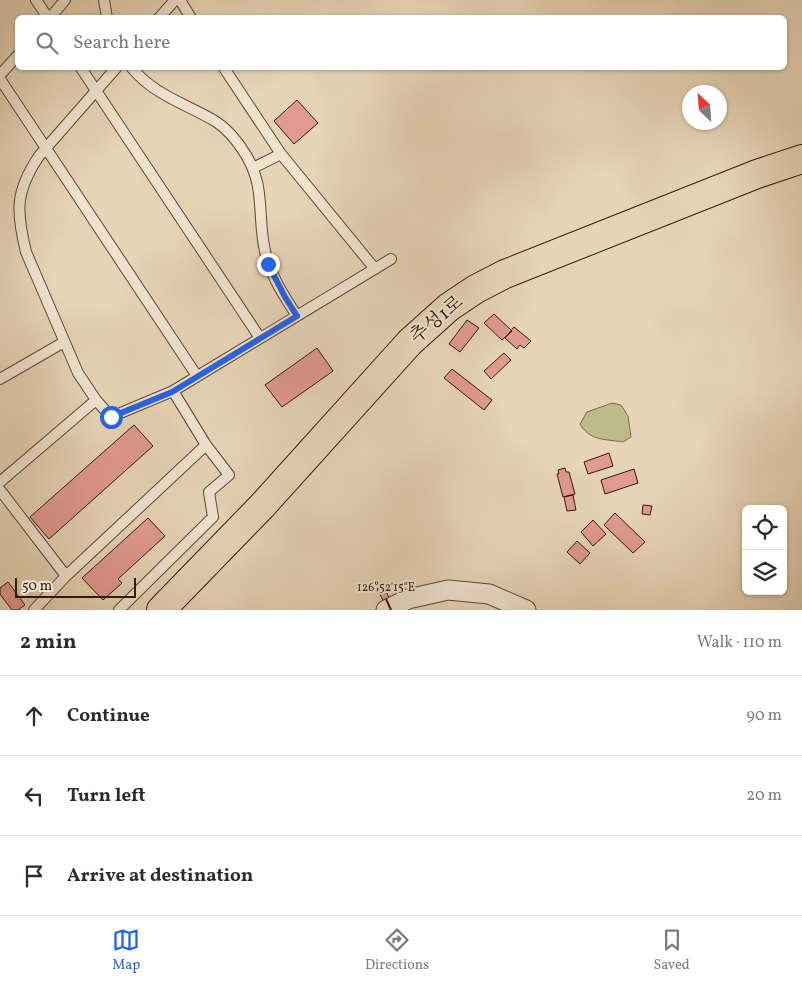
<!DOCTYPE html>
<html lang="en">
<head>
<meta charset="utf-8">
<style>
	:root { --surface:#fff; --page:#f7f7f7; --text:#2b2b33; --muted:#7c7c81; --line:#e1e1e2; --accent:#2563eb }
	body { margin:0; font-family:Vollkorn,"Noto Serif KR",serif; background:var(--page); color:var(--text) }
	.controls { position:absolute; right:15px; bottom:15px; display:grid; overflow:hidden; border-radius:8px; box-shadow:0 1px 4px #0004 }
	.controls button { width:45px; height:45px; display:grid; place-items:center; padding:0; border:0; border-bottom:1px solid var(--line); background:var(--surface); color:var(--text); font:25px sans-serif }
	.compass { position:absolute; left:682px; top:85px; width:45px; height:45px; border-radius:50%; background:var(--surface); box-shadow:0 1px 4px #0004; rotate:335deg }
	.scale { position:absolute; left:15px; bottom:12px; width:121px; box-sizing:border-box; padding-left:5px; border:2px solid #311a07; border-top:0; font-size:14px; line-height:18px; white-space:nowrap; color:#311a07; -webkit-text-stroke:4px #efe3d0; paint-order:stroke }
	.stop { position:absolute; width:15px; height:15px; margin:-11px; border:4px solid #2563eb; border-radius:50%; background:#fff }
	.stop.end { background:#2563eb; border-color:#fff; box-shadow:0 1px 5px #0008 }
	.list { margin:0; padding:0; list-style:none }
	h2 { display:flex; justify-content:space-between; align-items:center; height:65px; margin:0; padding:0 20px; font-size:21px }
	h2 small { font-size:16px; font-weight:400; color:var(--muted) }
	.list li { display:grid; grid-template-columns:32px 1fr auto; gap:15px; align-items:center; box-sizing:border-box; height:80px; padding:0 20px; border-top:1px solid var(--line) }
	.list b { display:block; font-size:19px; white-space:nowrap }
	.list em { font-size:16px; font-style:normal; color:var(--muted) }
	.icon { flex:none; width:28px; height:28px; fill:none; stroke:currentColor; stroke-width:2; stroke-linecap:round; stroke-linejoin:round }
	.map { position:relative; flex:none; width:802px; height:610px; overflow:hidden }
	.search { position:absolute; background:var(--surface); box-shadow:0 1px 4px #0004; left:15px; right:15px; top:15px; height:55px; display:flex; align-items:center; gap:12px; box-sizing:border-box; padding:0 18px; border-radius:8px; color:var(--muted); font-size:19px }
	.sheet { height:305px; background:var(--surface) }
	nav { display:flex; justify-content:space-around; align-items:center; box-sizing:border-box; height:70px; border-top:1px solid var(--line); background:var(--surface); font-size:14px; color:var(--muted) }
	nav a { display:grid; justify-items:center; gap:2px }
	nav .on { color:var(--accent) }
	.map>svg:first-child { display:block }
</style>
</head>
<body>
<div class="map">
<svg width="802" height="610" viewBox="0 0 802 610">
	<rect width="100%" height="100%" fill="#e6d4b6"/>
	<filter id="stains"><feTurbulence type="fractalNoise" baseFrequency=".004" numOctaves="4"/><feColorMatrix values="0 0 0 0 .2 0 0 0 0 .09 0 0 0 0 .02 0 0 0 .5 -.17"/></filter>
	<radialGradient id="worn" r=".72"><stop offset=".6" stop-color="#630" stop-opacity="0"/><stop offset="1" stop-color="#630" stop-opacity=".3"/></radialGradient>
	<!-- green -->
	<path fill="#bdbb89" stroke="#776a48" d="M612,403L621,405L628,416L631,437L623,442C605,439 590,441 580,424L587,412Z"/>
	<!-- building -->
	<path fill="#e19990" stroke="#311a07" d="M297,100L318,123L294,144L274,121Z
		M494,314L512,331L502,340L484,323Z
		M467,320L479,328L460,352L449,344Z
		M514,327L531,341L524,348L520,345L517,349L505,338Z
		M317,348L333,371L282,407L265,385Z
		M504,353L511,360L491,379L484,371Z
		M452,369L492,400L484,410L444,378Z
		M134,425L153,446L49,539L30,517Z
		M609,453L613,466L588,474L584,462Z
		M565,468L566,472H569L575,494L563,497L557,474H559L558,470Z
		M634,469L638,483L605,494L601,480Z
		M573,495L576,510L567,511L564,497Z
		M643,505L652,506L650,515L642,514Z
		M615,513L645,542L633,553L604,525Z
		M148,518L165,536L118,579L122,583L103,600L82,578Z
		M593,520L606,534L593,546L581,532Z
		M577,541L590,553L580,564L567,552Z
		M8,582L25,605L18,610H12L0,594V588Z
		M383,586L391,601L385,604L377,589Z"/>
	<g fill="none" stroke-linecap="round" stroke-linejoin="round">
		<defs>
			<path id="lane" d="M36,0L48,18
				M104,0L107,18
				M180,0L191,18
				M50,18L65,0
				M159,18L175,0
				M81,68L260,338
				M116,68L39,156C15,192 16,211 26,252L78,373L96,400L111,417L173,391L206,445L229,475L209,492L213,517L119,610
				M132,68C154,95 186,104 215,121C228,129 238,142 246,155C266,188 257,217 265,251C270,275 284,296 297,316
				M224,68L281,154L375,269
				M0,75L18,55
				M0,79L197,376
				M253,168L281,154
				M0,379L64,342
				M173,391L391,259
				M0,482L96,400
				M0,490L66,576L206,445
				M34,610L66,576"/>
			<path id="street" d="M386,610L408,599L448,590L489,594L526,610"/>
			<path id="primary" d="M161,610L262,506L410,342L449,307L476,289L505,274L757,174L802,159"/>
		</defs>
		<!-- lane casing -->
		<use href="#lane" stroke="#5e4833" stroke-width="12"/>
		<!-- street casing -->
		<use href="#street" stroke="#5e4833" stroke-width="21"/>
		<!-- primary casing -->
		<use href="#primary" stroke="#311a07" stroke-width="30"/>
		<!-- lane -->
		<use href="#lane" stroke="#efe3d0" stroke-width="10"/>
		<!-- street -->
		<use href="#street" stroke="#efe3d0" stroke-width="19"/>
		<!-- primary -->
		<use href="#primary" stroke="#e6d4b6" stroke-width="28"/>
	</g>
	<g fill="none" stroke-linecap="round" stroke-linejoin="round">
		<!-- route -->
		<path stroke="#2563eb" stroke-width="6" d="M111,417L172,392L297,316L285,297L268,264"/>
	</g>
	<!-- ticks -->
	<path fill="none" stroke="#311a07" stroke-width="2" d="M386,599L391,610"/>
	<g text-anchor="middle" dominant-baseline="central" stroke-width="4" stroke-linejoin="round" paint-order="stroke">
		<!-- street labels -->
		<g font-size="19" fill="#311a07" stroke="#efe3d0">
			<text transform="translate(437 320) rotate(-40)">추성1로</text>
		</g>
	</g>
	<g font-size="12" text-anchor="middle" fill="#311a07" stroke="#efe3d0" stroke-width="4" stroke-linejoin="round" paint-order="stroke">
		<text x="386" y="591">126°52'15"E</text>
	</g>
	<rect width="100%" height="100%" filter="url(#stains)"/>
	<rect width="100%" height="100%" fill="url(#worn)"/>
</svg>
<div class="controls">
<button><svg class="icon" aria-label="locate" viewBox="0 0 24 24"><circle cx="12" cy="12" r="6"/><path d="M12 2v4M12 18v4M2 12h4M18 12h4"/></svg></button>
<button><svg class="icon" aria-label="layers" viewBox="0 0 24 24"><path d="M12 4l9 5-9 5-9-5zM3 14l9 5 9-5"/></svg></button>
</div>
<svg class="compass" viewBox="-18 -18 36 36"><path d="M0-13l5 13h-10z" fill="#e53935"/><path d="M0 13l5-13h-10z" fill="#7c7c81"/></svg>
<div class="scale">50 m</div>
<div class="stop" style="left:111px;top:417px"></div>
<div class="stop end" style="left:268px;top:264px"></div>
<div class="search"><svg class="icon" aria-label="search" viewBox="0 0 24 24"><circle cx="10" cy="10" r="6"/><path d="M15 15l6 6"/></svg>Search here</div>
</div>
<section class="sheet">
<h2>2 min<small>Walk · 110 m</small></h2>
<ul class="list">
<li><svg class="icon" aria-label="ahead" viewBox="0 0 24 24"><path d="M12 20V5M6 11l6-6 6 6"/></svg><div><b>Continue</b></div><em>90 m</em></li>
<li><svg class="icon" aria-label="left" viewBox="0 0 24 24"><path d="M17 20v-9H6M10 6l-5 5 5 5"/></svg><div><b>Turn left</b></div><em>20 m</em></li>
<li><svg class="icon" aria-label="arrive" viewBox="0 0 24 24"><path d="M6 21V4h12l-3 4 3 4H6"/></svg><div><b>Arrive at destination</b></div></li>
</ul>
</section>
<nav>
<a class="on"><svg class="icon" aria-label="map" viewBox="0 0 24 24"><path d="M3 6l6-2 6 2 6-2v14l-6 2-6-2-6 2zM9 4v14M15 6v14"/></svg>Map</a>
<a><svg class="icon" aria-label="directions" viewBox="0 0 24 24"><path d="M12 3l9 9-9 9-9-9zM9 14v-3h6M13 9l2 2-2 2"/></svg>Directions</a>
<a><svg class="icon" aria-label="saved" viewBox="0 0 24 24"><path d="M7 4h10v16l-5-4-5 4z"/></svg>Saved</a>
</nav>
</body>
</html>
